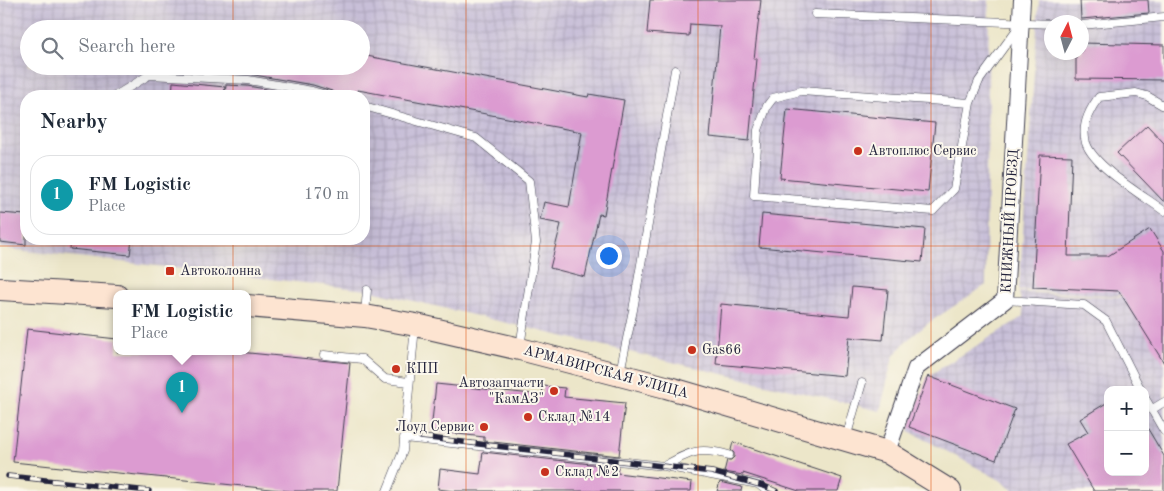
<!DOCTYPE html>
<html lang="en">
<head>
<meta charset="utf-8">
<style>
	:root { --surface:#fff; --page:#f2f2f3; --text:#1f2937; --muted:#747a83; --line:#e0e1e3; --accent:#ea580c }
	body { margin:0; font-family:"Old Standard TT",serif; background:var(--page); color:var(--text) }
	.controls { position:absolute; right:15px; bottom:15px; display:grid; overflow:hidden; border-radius:10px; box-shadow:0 5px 20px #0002 }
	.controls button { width:45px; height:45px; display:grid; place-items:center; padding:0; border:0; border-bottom:1px solid var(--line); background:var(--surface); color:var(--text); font:25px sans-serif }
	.compass { position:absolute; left:1044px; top:15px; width:45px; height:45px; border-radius:50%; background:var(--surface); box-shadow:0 5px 20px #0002; rotate:6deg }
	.you { position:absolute; left:608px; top:255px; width:18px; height:18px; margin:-12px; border:4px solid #fff; border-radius:50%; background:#1a73e8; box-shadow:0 0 0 8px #1a73e833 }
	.badge { display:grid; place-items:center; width:32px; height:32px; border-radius:50%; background:var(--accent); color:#fff; font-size:16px; font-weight:700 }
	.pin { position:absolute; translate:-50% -41px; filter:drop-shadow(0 1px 2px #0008) }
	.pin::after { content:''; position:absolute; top:26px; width:18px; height:15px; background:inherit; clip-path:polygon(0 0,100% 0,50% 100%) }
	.popup { position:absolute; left:113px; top:290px; width:138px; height:65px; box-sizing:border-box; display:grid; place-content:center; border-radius:10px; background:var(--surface); filter:drop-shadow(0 1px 4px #0005); font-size:16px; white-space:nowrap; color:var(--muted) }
	.popup b { font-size:19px; color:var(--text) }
	.popup::after { content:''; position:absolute; left:50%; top:100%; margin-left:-10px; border:10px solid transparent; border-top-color:var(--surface) }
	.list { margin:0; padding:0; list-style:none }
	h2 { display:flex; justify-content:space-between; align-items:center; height:65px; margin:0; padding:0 20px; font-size:21px }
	h2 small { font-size:16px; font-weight:400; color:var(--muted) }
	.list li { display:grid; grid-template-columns:32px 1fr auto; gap:15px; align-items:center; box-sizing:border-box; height:80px; margin:0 10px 10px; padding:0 10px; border:1px solid var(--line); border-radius:20px }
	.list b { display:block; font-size:19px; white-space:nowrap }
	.list p { margin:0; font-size:16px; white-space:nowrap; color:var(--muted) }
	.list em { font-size:16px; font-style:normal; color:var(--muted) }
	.icon { flex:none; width:28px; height:28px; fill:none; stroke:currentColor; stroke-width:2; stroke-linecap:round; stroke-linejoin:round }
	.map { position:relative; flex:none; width:1164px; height:491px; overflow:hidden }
	.search { position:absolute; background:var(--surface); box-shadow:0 5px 20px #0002; left:20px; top:20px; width:350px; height:55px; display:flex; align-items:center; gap:12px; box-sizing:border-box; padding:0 18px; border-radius:28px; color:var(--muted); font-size:19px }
	.panel { position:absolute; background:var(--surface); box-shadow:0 5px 20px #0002; left:20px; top:90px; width:350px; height:155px; border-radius:20px }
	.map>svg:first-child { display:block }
</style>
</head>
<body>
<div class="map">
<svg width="1164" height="491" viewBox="0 0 1164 491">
	<defs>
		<pattern id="industrial-grid" width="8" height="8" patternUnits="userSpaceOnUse" patternTransform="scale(1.25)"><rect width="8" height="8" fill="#c8bfd8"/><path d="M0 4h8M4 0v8" fill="none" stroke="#aca4ba"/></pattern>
	</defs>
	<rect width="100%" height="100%" fill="#fbf7ec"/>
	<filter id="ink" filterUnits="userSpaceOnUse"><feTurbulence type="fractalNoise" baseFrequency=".02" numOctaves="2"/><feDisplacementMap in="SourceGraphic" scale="10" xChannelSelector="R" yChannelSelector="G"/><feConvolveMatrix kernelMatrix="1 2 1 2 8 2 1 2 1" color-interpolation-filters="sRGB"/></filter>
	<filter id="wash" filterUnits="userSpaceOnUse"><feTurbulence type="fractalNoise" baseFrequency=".0096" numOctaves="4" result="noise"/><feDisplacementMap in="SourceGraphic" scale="20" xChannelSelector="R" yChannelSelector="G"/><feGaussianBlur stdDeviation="1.12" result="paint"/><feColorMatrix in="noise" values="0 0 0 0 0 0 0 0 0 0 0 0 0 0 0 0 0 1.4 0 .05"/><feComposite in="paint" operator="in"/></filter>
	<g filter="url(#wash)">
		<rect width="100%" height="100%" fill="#ece6c9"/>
		<!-- industrial -->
		<path fill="url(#industrial-grid)" fill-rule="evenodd" d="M0,0H989L986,285L930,322L906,341L893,357L880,411L367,290L0,248ZM29,29H361V66H29ZM26,96H364V239H26Z
			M1039,0H1164V268L1119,296L1019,290ZM1052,22H1082V52H1052Z
			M1164,269V491H1014L1000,480L909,431L928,376L1024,316L1019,292L1120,297ZM1108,390H1145V472H1108Z"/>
		<g id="blocks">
			<!-- building -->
			<path fill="#dc9bd1" d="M650,0H761L754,59H757L749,141L710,137L720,26L690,24L689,36L647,33Z
				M1080,0H1148L1149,13L1081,19Z
				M1082,43L1164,45V80L1076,79V52H1082Z
				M361,55L588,97L589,94L624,100L604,215L599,214L585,277L550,268L561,224L540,220L544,202L569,207L582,132L358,90L357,96H336L332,91L313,85L249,74L228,73L229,66H361Z
				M173,82L225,87L224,96H172Z
				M226,85L247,86L309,96H225Z
				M787,109L935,123L928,192L780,178Z
				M1147,125L1164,143V202L1117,153Z
				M1040,155L1072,156L1068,256H1108L1150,229L1164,251V363L1119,291L1033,287Z
				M0,213L26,215V245L0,242Z
				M762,214L925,229L922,262L759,247Z
				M71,239H132L130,255L70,249Z
				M852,287L888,290L883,340L849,337L845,376L716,364L721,304L849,316Z
				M27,329L117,339V352H239L350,363L337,491H290L13,462Z
				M928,376L1015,409L996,460L909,427Z
				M436,384L542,395L543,386L565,388L564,397L625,403L619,456L484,441V437L431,431Z
				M1108,402V472H1145V424L1164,456V491H1094L1066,444L1088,432L1080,419Z
				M733,442L842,478L838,491H799L743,473V475L724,472L727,460H731L734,457V453L731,450Z
				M483,452L618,467L617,473L692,482L691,491H453L438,489L440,469L480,474Z
				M720,482L742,487L741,491H717Z"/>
		</g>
	</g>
	<g filter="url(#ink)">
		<use href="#blocks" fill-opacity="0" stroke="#403f50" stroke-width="1"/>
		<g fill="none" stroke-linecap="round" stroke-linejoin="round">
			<defs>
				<path id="service" d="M815,14L1052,24
					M1082,25L1164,17
					M115,96L149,75L248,80L312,91L330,96
					M970,103L801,91L773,98L767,106L758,130L754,196L933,211L954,189L970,103L979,81L1017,29
					M364,106L476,138L529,181L536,242L520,347
					M1164,106L1147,96L1136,93L1099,97C1089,110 1081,126 1086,143C1094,167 1144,196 1164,211
					M1005,300L1084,305L1106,321L1141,390
					M365,314L367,290
					M324,355L362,359L385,379L409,382
					M620,372L633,310L675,70
					M1145,398L1164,431
					M1151,410L1164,402
					M404,438L664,466L758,484L767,491
					M846,438L862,383
					M664,466C692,451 698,447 729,455
					M387,491L403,451L415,327"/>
				<path id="minor" d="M887,452L916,368L1005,300L1022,0"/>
				<path id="secondary" d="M0,289L117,296
					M247,306L365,316L416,325L520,349L666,387L887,452L950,491"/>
			</defs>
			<!-- service casing -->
			<use href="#service" stroke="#403f50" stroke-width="9"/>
			<!-- minor casing -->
			<use href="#minor" stroke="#403f50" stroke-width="18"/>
			<!-- secondary casing -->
			<use href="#secondary" stroke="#403f50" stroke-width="24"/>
			<!-- service -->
			<use href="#service" stroke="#fff" stroke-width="8"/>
			<!-- minor -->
			<use href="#minor" stroke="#fff" stroke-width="16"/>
			<!-- secondary -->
			<use href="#secondary" stroke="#fde4d1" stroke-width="22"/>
			<defs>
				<path id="rail" d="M421,437L712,472L764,486L776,491
					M8,476L149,491"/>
			</defs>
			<!-- rail casing -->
			<use href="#rail" stroke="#22223b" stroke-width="5.5"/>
			<!-- rail -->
			<use href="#rail" stroke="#fbf7ec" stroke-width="4" stroke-dasharray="11" stroke-linecap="butt"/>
		</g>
	</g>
	<!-- grid -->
	<path fill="none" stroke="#de560e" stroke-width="1" stroke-opacity="0.55" d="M233,0V29M466,0V491M698,0V491M931,0V491M233,66V96M233,239V491M0,246H1164"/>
	<!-- markers -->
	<g fill="#c8321e" stroke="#fbf7ec" stroke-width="2">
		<circle cx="858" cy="151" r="5"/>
		<rect x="165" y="266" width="10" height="10" rx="2.5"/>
		<circle cx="692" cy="350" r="5"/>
		<circle cx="396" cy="369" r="5"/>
		<circle cx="554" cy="391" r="5"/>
		<circle cx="528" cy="417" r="5"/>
		<circle cx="484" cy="427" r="5"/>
		<circle cx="545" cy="472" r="5"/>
	</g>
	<g text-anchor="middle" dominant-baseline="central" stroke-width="4" stroke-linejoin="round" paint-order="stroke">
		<!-- poi labels -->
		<g font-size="14" fill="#22223b" stroke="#fbf7ec" text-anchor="start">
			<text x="868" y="151">Автоплюс Сервис</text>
			<text x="180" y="271">Автоколонна</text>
			<text x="702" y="350">Gas66</text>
			<text x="406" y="369">КПП</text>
			<text x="544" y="383" text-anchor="end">Автозапчасти<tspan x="544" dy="16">"КамАЗ"</tspan></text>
			<text x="538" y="417">Склад №14</text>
			<text x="474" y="427" text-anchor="end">Лоуд Сервис</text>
			<text x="555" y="472">Склад №2</text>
		</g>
		<!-- street labels -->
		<g font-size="14" fill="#22223b" stroke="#fbf7ec">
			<text transform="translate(1010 221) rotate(-87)">КНИЖНЫЙ ПРОЕЗД</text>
			<text transform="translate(606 372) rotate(15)">АРМАВИРСКАЯ УЛИЦА</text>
		</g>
	</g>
</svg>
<div class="controls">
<button>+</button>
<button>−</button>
</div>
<svg class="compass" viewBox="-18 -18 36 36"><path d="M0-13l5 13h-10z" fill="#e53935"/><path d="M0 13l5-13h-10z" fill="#747a83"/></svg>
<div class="you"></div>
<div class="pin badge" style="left:182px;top:413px;background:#0f9aa8">1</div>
<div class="popup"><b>FM Logistic</b>Place</div>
<div class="search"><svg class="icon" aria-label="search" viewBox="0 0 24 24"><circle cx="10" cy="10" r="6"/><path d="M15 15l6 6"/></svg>Search here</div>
<section class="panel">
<h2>Nearby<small></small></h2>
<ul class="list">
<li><span class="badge" style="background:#0f9aa8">1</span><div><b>FM Logistic</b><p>Place</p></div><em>170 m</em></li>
</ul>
</section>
</div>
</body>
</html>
